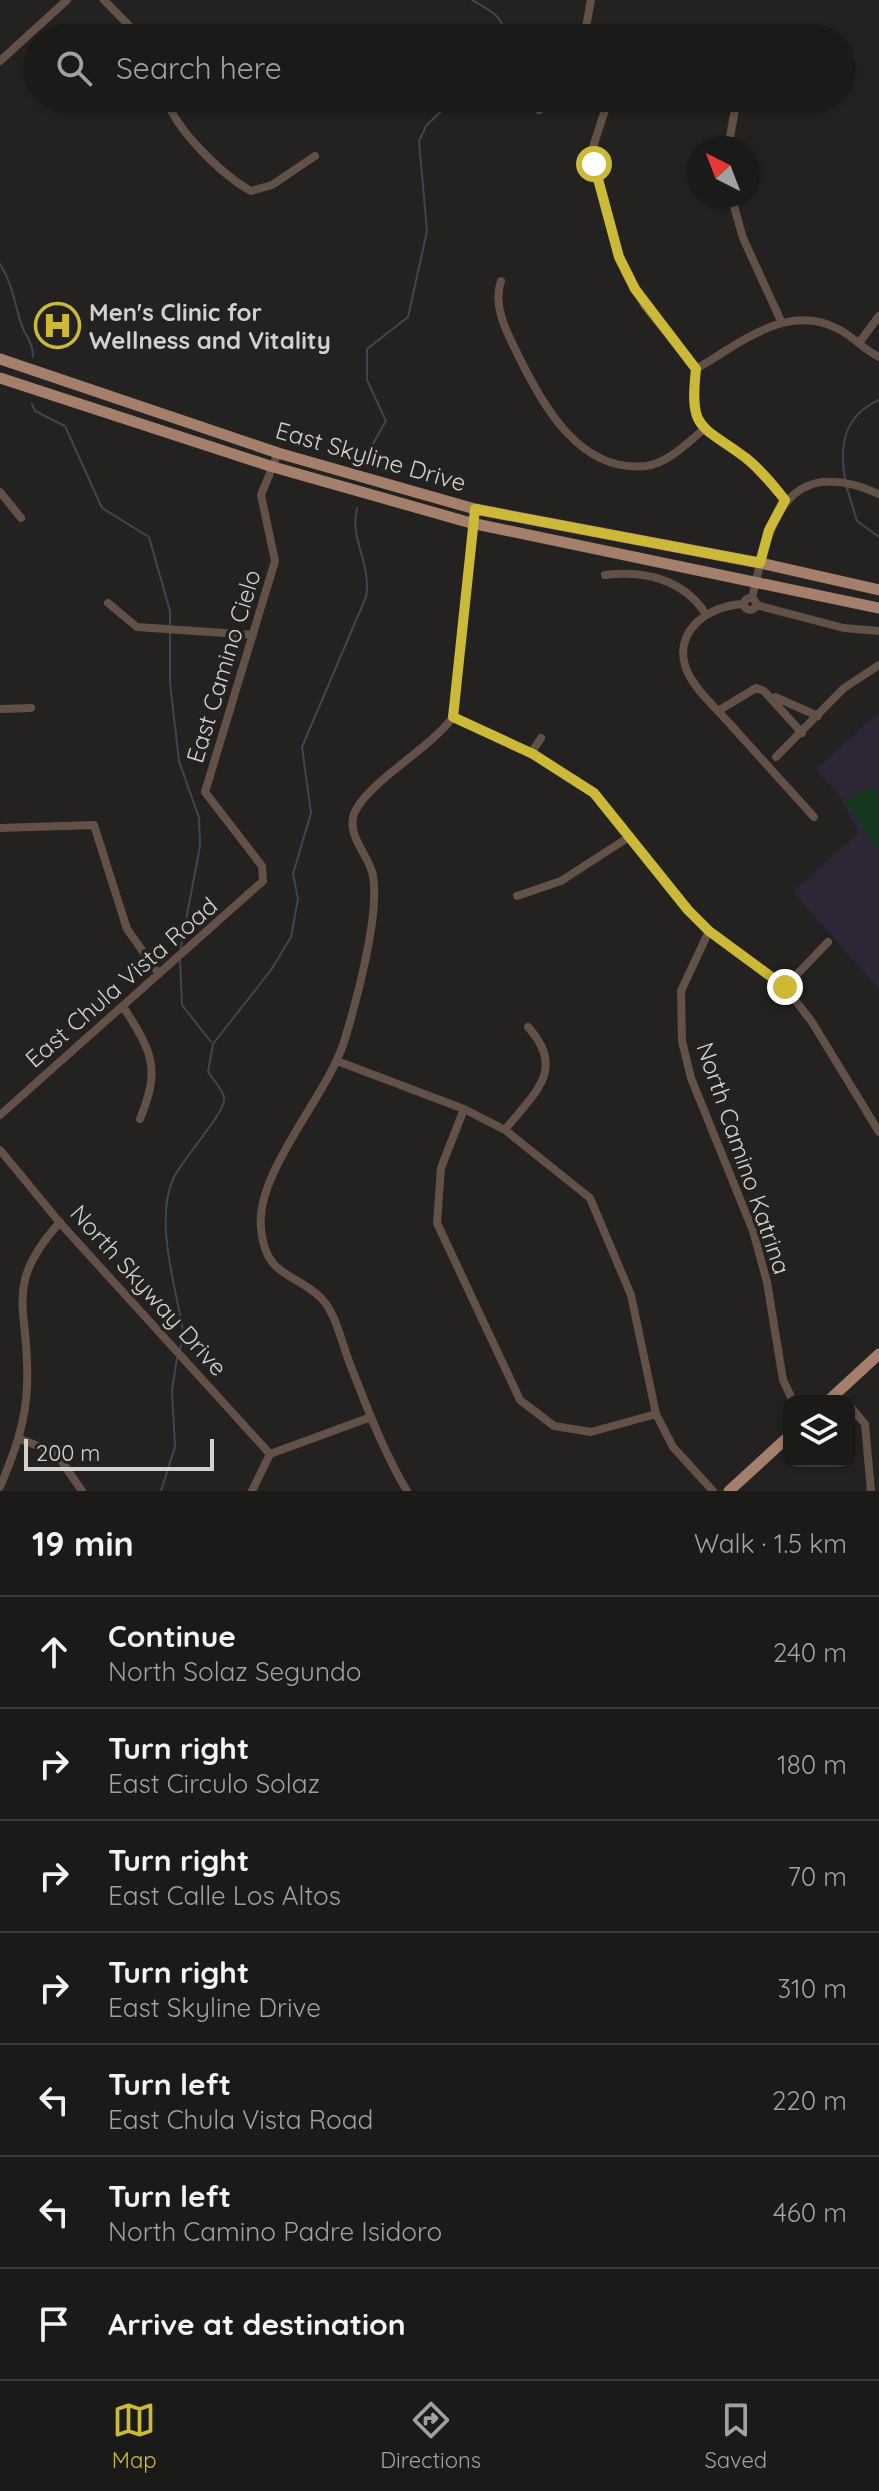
<!DOCTYPE html>
<html lang="en">
<head>
<meta charset="utf-8">
<style>
	:root { --surface:#1a1a18; --page:#232321; --text:#f1f3f6; --muted:#9fa1a2; --line:#383837; --accent:#ccb938 }
	body { margin:0; font-family:Quicksand,sans-serif; background:var(--page); color:var(--text) }
	.controls { position:absolute; right:24px; bottom:24px; display:grid; overflow:hidden; border-radius:16px; box-shadow:0 2px 6px #0004 }
	.controls button { width:72px; height:72px; display:grid; place-items:center; padding:0; border:0; border-bottom:2px solid var(--line); background:var(--surface); color:var(--text); font:40px sans-serif }
	.compass { position:absolute; left:687px; top:136px; width:72px; height:72px; border-radius:50%; background:var(--surface); box-shadow:0 2px 6px #0004; rotate:318deg }
	.scale { position:absolute; left:24px; bottom:20px; width:190px; box-sizing:border-box; padding-left:8px; border:4px solid #d2d1d0; border-top:0; font-size:22px; line-height:28px; white-space:nowrap; color:#d2d1d0; -webkit-text-stroke:6px #232220; paint-order:stroke }
	.stop { position:absolute; width:24px; height:24px; margin:-18px; border:6px solid #ccb938; border-radius:50%; background:#fff }
	.stop.end { background:#ccb938; border-color:#fff; box-shadow:0 2px 8px #0008 }
	.list { margin:0; padding:0; list-style:none }
	h2 { display:flex; justify-content:space-between; align-items:center; height:104px; margin:0; padding:0 32px; font-size:34px }
	h2 small { font-size:26px; font-weight:400; color:var(--muted) }
	.list li { display:grid; grid-template-columns:52px 1fr auto; gap:24px; align-items:center; box-sizing:border-box; height:112px; padding:0 32px; border-top:2px solid var(--line) }
	.list b { display:block; font-size:30px; white-space:nowrap }
	.list p { margin:0; font-size:26px; white-space:nowrap; color:var(--muted) }
	.list em { font-size:26px; font-style:normal; color:var(--muted) }
	.icon { flex:none; width:44px; height:44px; fill:none; stroke:currentColor; stroke-width:2; stroke-linecap:round; stroke-linejoin:round }
	.map { position:relative; flex:none; width:879px; height:1491px; overflow:hidden }
	.search { position:absolute; background:var(--surface); box-shadow:0 2px 6px #0004; left:24px; right:24px; top:24px; height:88px; display:flex; align-items:center; gap:20px; box-sizing:border-box; padding:0 28px; border-radius:44px; color:var(--muted); font-size:30px }
	.sheet { height:888px; background:var(--surface) }
	nav { display:flex; justify-content:space-around; align-items:center; box-sizing:border-box; height:112px; border-top:2px solid var(--line); background:var(--surface); font-size:22px; color:var(--muted) }
	nav a { display:grid; justify-items:center; gap:4px }
	nav .on { color:var(--accent) }
	.map>svg:first-child { display:block }
</style>
</head>
<body>
<div class="map">
<svg width="879" height="1491" viewBox="0 0 879 1491">
	<rect width="100%" height="100%" fill="#232220"/>
	<!-- education -->
	<path fill="#2d2636" d="M879,712V989L793,892L858,833L839,795L816,769Z"/>
	<!-- green -->
	<path fill="#15371d" d="M873,785L879,795V853L845,801Z"/>
	<g fill="none" stroke-linecap="round" stroke-linejoin="round">
		<!-- stream -->
		<path stroke="#3f4552" stroke-width="2" d="M472,0C488,10 508,17 502,38
			M0,264C13,286 13,297 20,320C24,335 33,341 33,357
			M32,404L35,411L65,426L102,508L149,537L170,611V626
			M369,451L386,421L367,380V349L408,317L427,231L419,141L426,126L455,98
			M845,479C839,445 844,416 879,400
			M846,485L857,521L879,537
			M170,633V683L179,761L199,818L200,846L180,952
			M180,959L182,1005L211,1042
			M179,1352L184,1337C177,1290 154,1223 173,1179C182,1159 227,1111 224,1098C223,1089 213,1080 208,1072L213,1044L271,970L291,937L298,899L293,874L311,813L302,747L366,597C372,564 349,539 357,508
			M161,1491L175,1447L172,1390L177,1358"/>
		<!-- minor -->
		<path stroke="#635148" stroke-width="8" d="M104,0L141,38
			M584,38L591,0
			M0,61L67,0
			M166,98C175,129 222,175 251,191L272,185L315,156
			M607,104L591,153L619,257L644,305L696,369
			M539,110L558,98
			M728,148L737,98
			M731,196L743,238L781,321
			M501,281C492,307 508,334 519,357C544,407 580,473 646,466C668,463 686,444 703,430
			M859,343L879,316
			M696,369C739,344 787,302 838,329C853,336 864,350 879,357
			M696,369C689,432 701,424 746,458C761,470 773,485 785,500
			M0,492L21,518
			M605,575C643,570 683,579 705,613
			M744 604a6 6 0 1 1 12 0a6 6 0 1 1-12 0Z
			M752,598C769,524 784,452 879,494
			M108,603L137,627L253,635
			M744,604C709,605 671,631 687,671C696,691 716,708 730,724C758,755 786,786 814,817
			M756,605L844,628L879,631
			M771,699L775,697L818,716
			M0,709L31,708
			M718,711L756,688L764,691L802,733
			M453,717L533,754L594,793L688,910L709,931L785,987L812,1022L879,1132
			M531,753L541,738
			M776,757L844,688L879,665
			M0,828L94,825L127,929L159,974
			M517,896L561,881L629,837
			M709,931L681,991L682,1041L691,1078L753,1231L767,1282L783,1380L793,1401
			M785,987L828,942
			M124,1008C152,1052 161,1068 140,1119
			M337,1061L464,1109L505,1130L590,1198L631,1295L656,1414L673,1447L713,1491
			M464,1109L441,1168L437,1223L520,1400L554,1426L591,1432L656,1414
			M0,1115L263,881L262,866L205,792L275,561L261,495L278,453
			M505,1130C534,1093 567,1070 528,1027
			M0,1150L61,1224L270,1454
			M849,1405L865,1424L871,1491
			M20,1439L56,1453L82,1491
			M270,1454L371,1417
			M0,1487C14,1454 26,1422 27,1386C31,1308 0,1289 60,1222
			M252,1491L270,1454
			M407,1491C383,1451 367,1407 350,1364C342,1344 336,1313 321,1298C295,1272 265,1278 261,1228C255,1173 327,1096 344,1042C356,1003 380,915 373,876C370,856 346,836 354,814C365,784 431,748 453,717L475,509"/>
		<!-- major -->
		<path stroke="#a47f6b" stroke-width="11" d="M0,359L278,453L475,509L760,563L879,590
			M0,378L270,466L471,523L879,608
			M828,1401L879,1354
			M729,1491L789,1436"/>
	</g>
	<g fill="none" stroke-linecap="round" stroke-linejoin="round">
		<!-- route -->
		<path stroke="#ccb938" stroke-width="10" d="M594,164L619,257L635,289L696,369C689,432 701,424 746,458C761,470 773,485 785,500L769,530L760,563L475,509L453,717L533,754L594,793L688,910L709,931L785,987"/>
	</g>
	<!-- icons -->
	<defs>
		<symbol id="hospital-ring" viewBox="-11 -11 22 22"><circle r="9.5" fill="#232220" stroke="#ccb938" stroke-width="1.5"/><path d="M-5-5h3v3.5h4V-5h3V5h-3V1.5h-4V5h-3Z" fill="#ccb938"/></symbol>
	</defs>
	<g fill-rule="evenodd">
		<use href="#hospital-ring" x="32" y="300" width="51" height="51"/>
	</g>
	<g text-anchor="middle" dominant-baseline="central" stroke-width="7" stroke-linejoin="round" paint-order="stroke">
		<!-- poi labels -->
		<g font-size="24" font-weight="bold" fill="#d2d1d0" stroke="#232220" text-anchor="start">
			<text x="89" y="312">Men's Clinic for<tspan x="89" dy="28">Wellness and Vitality</tspan></text>
		</g>
		<!-- street labels -->
		<g font-size="24" fill="#d2d1d0" stroke="#232220">
			<text transform="translate(371 456) rotate(16)">East Skyline Drive</text>
			<text transform="translate(223 666) rotate(-73)">East Camino Cielo</text>
			<text transform="translate(121 982) rotate(-41)">East Chula Vista Road</text>
			<text transform="translate(744 1158) rotate(71)">North Camino Katrina</text>
			<text transform="translate(149 1290) rotate(48)">North Skyway Drive</text>
		</g>
	</g>
</svg>
<div class="controls">
<button><svg class="icon" aria-label="layers" viewBox="0 0 24 24"><path d="M12 4l9 5-9 5-9-5zM3 14l9 5 9-5"/></svg></button>
</div>
<svg class="compass" viewBox="-18 -18 36 36"><path d="M0-13l5 13h-10z" fill="#e53935"/><path d="M0 13l5-13h-10z" fill="#9fa1a2"/></svg>
<div class="scale">200 m</div>
<div class="stop" style="left:594px;top:164px"></div>
<div class="stop end" style="left:785px;top:987px"></div>
<div class="search"><svg class="icon" aria-label="search" viewBox="0 0 24 24"><circle cx="10" cy="10" r="6"/><path d="M15 15l6 6"/></svg>Search here</div>
</div>
<section class="sheet">
<h2>19 min<small>Walk · 1.5 km</small></h2>
<ul class="list">
<li><svg class="icon" aria-label="ahead" viewBox="0 0 24 24"><path d="M12 20V5M6 11l6-6 6 6"/></svg><div><b>Continue</b><p>North Solaz Segundo</p></div><em>240 m</em></li>
<li><svg class="icon" aria-label="right" viewBox="0 0 24 24"><path d="M7 20v-9h11M14 6l5 5-5 5"/></svg><div><b>Turn right</b><p>East Circulo Solaz</p></div><em>180 m</em></li>
<li><svg class="icon" aria-label="right" viewBox="0 0 24 24"><path d="M7 20v-9h11M14 6l5 5-5 5"/></svg><div><b>Turn right</b><p>East Calle Los Altos</p></div><em>70 m</em></li>
<li><svg class="icon" aria-label="right" viewBox="0 0 24 24"><path d="M7 20v-9h11M14 6l5 5-5 5"/></svg><div><b>Turn right</b><p>East Skyline Drive</p></div><em>310 m</em></li>
<li><svg class="icon" aria-label="left" viewBox="0 0 24 24"><path d="M17 20v-9H6M10 6l-5 5 5 5"/></svg><div><b>Turn left</b><p>East Chula Vista Road</p></div><em>220 m</em></li>
<li><svg class="icon" aria-label="left" viewBox="0 0 24 24"><path d="M17 20v-9H6M10 6l-5 5 5 5"/></svg><div><b>Turn left</b><p>North Camino Padre Isidoro</p></div><em>460 m</em></li>
<li><svg class="icon" aria-label="arrive" viewBox="0 0 24 24"><path d="M6 21V4h12l-3 4 3 4H6"/></svg><div><b>Arrive at destination</b></div></li>
</ul>
</section>
<nav>
<a class="on"><svg class="icon" aria-label="map" viewBox="0 0 24 24"><path d="M3 6l6-2 6 2 6-2v14l-6 2-6-2-6 2zM9 4v14M15 6v14"/></svg>Map</a>
<a><svg class="icon" aria-label="directions" viewBox="0 0 24 24"><path d="M12 3l9 9-9 9-9-9zM9 14v-3h6M13 9l2 2-2 2"/></svg>Directions</a>
<a><svg class="icon" aria-label="saved" viewBox="0 0 24 24"><path d="M7 4h10v16l-5-4-5 4z"/></svg>Saved</a>
</nav>
</body>
</html>
